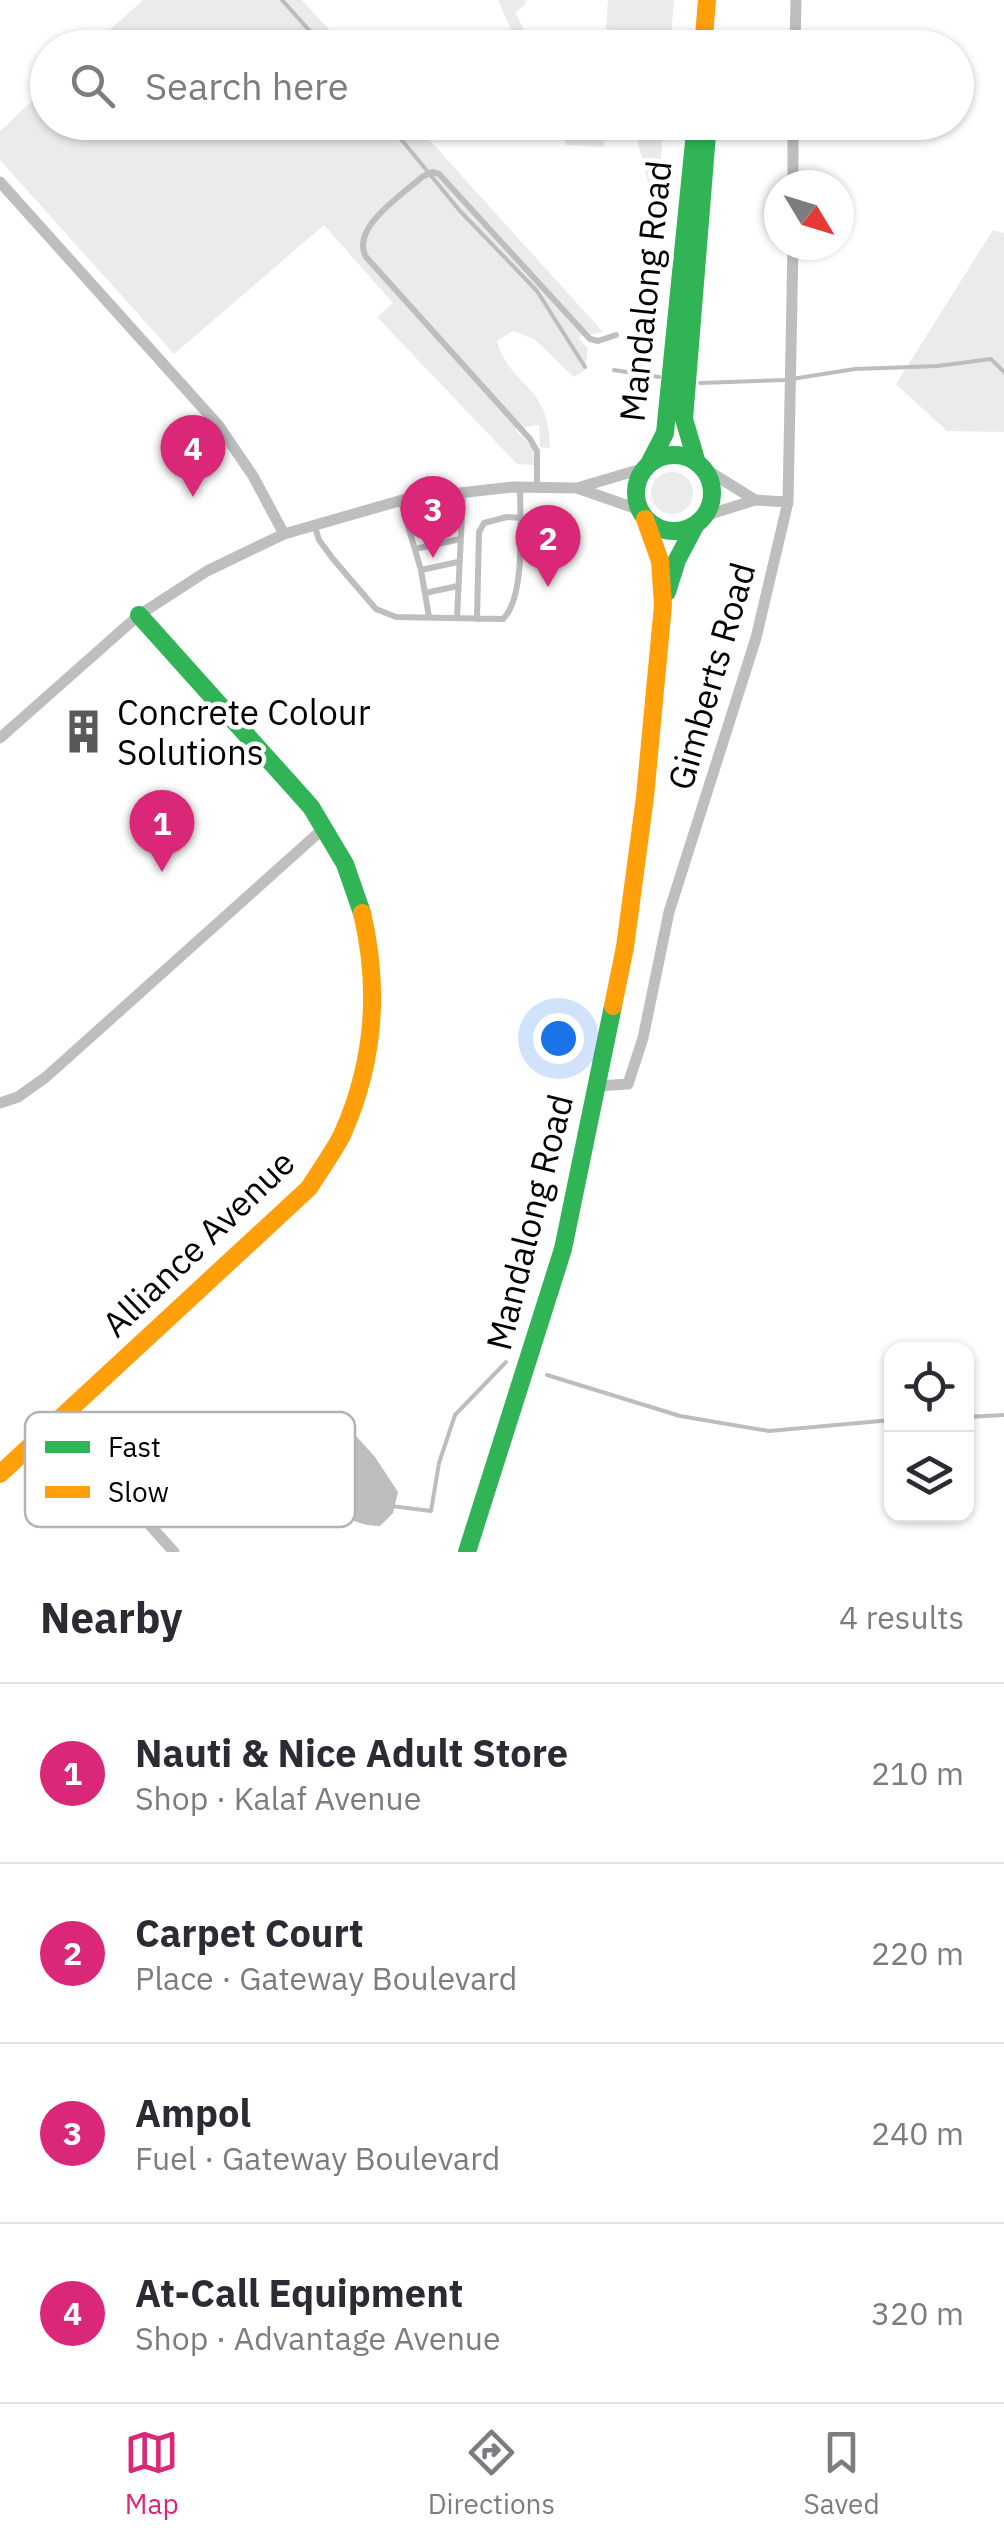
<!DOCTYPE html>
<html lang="en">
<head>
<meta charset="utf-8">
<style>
	:root { --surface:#fff; --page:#f7f7f7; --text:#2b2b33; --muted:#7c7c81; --line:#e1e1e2; --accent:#db2777 }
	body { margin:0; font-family:"IBM Plex Sans",sans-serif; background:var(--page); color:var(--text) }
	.controls { position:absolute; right:30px; bottom:30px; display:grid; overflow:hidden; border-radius:20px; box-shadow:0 2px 8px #0004 }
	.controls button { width:90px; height:90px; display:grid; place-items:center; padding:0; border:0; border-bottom:2px solid var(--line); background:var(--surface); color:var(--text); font:50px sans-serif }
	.compass { position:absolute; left:764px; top:170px; width:90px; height:90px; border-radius:50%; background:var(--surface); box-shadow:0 2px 8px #0004; rotate:128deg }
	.you { position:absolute; left:558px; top:1038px; width:35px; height:35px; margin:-25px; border:8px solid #fff; border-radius:50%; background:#1a73e8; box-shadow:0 0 0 15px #1a73e833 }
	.badge { display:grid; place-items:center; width:65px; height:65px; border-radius:50%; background:var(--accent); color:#fff; font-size:32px; font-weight:700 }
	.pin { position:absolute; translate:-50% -82px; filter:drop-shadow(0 2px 5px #0008) }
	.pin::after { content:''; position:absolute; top:52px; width:35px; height:30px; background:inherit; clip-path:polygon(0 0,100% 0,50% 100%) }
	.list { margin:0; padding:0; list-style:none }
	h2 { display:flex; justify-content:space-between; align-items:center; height:130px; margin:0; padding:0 40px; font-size:42px }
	h2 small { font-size:32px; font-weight:400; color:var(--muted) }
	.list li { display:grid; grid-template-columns:65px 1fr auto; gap:30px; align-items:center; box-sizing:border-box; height:180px; padding:0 40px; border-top:2px solid var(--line) }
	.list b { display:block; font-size:38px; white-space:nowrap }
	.list p { margin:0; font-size:32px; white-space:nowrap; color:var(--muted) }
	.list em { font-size:32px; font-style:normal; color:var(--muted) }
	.icon { flex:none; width:55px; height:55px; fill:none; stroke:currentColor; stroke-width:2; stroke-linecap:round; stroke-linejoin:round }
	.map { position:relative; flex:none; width:1004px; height:1552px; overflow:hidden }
	.search { position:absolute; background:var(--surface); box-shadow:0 2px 8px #0004; left:30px; right:30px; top:30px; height:110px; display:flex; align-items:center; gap:25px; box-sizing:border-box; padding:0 35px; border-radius:55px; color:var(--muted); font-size:38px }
	.sheet { height:850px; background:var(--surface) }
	nav { display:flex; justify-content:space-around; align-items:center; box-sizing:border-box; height:140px; border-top:2px solid var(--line); background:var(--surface); font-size:28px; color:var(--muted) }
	nav a { display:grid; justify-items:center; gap:5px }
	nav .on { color:var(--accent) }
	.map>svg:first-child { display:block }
</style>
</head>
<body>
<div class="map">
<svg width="1004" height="1552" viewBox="0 0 1004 1552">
	<rect width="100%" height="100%" fill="#fff"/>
	<!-- green -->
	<path fill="#ebebeb" d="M143,0H302L345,47H91Z
		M498,0H527L524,6L515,12L533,47H519Z
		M608,0H674L670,47H614L612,41L611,47H579V37L609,40V29H606Z
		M47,87L48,122L414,123L603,332L578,337L588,349L585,370L574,377L534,339L513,331L497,341C511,390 549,381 550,448L540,447L539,425L515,429L533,448L534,465L517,464L377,317L393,303L324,225L174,354L0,160V131Z
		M556,123H606L604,147L566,145Z
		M633,123H664L656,214Z
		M993,230L1004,233V432L947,431L896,384Z
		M651 493a21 21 0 1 1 42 0a21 21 0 1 1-42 0Z"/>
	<!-- water -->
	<path fill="#bdbdbd" d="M320,1417L340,1418L375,1457L398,1492L393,1513L380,1526C335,1526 313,1486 289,1453L293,1438Z"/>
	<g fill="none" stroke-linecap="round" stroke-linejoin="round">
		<!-- stream -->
		<path stroke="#bdbdbd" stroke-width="4" d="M282,0L325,48
			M387,122L460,211L537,291L585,367
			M614,370L659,377
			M700,383L785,380L855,369L938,366L991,359L1004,372
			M547,1375L680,1416L769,1431L892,1420
			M966,1417L1004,1415
			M391,1506L431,1511L439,1463L455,1415L506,1362"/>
		<!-- lane -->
		<path stroke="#bebebe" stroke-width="6" d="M537,486V451L530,439L366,257C350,228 402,195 422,177L432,172L439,174L590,339L598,341L616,335
			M401,502L421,570L429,617
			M315,527L319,540L333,559L376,609L396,617L503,619C526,597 520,520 520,488
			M415,549L460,539
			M421,570L458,562
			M425,593L458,586
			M457,618L463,494
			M477,619L479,532L484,523L507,517L520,518"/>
		<!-- street -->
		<path stroke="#bebebe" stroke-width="11" d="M795,48L796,0
			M0,182L219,426L253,476L284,534
			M793,185V122
			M702,467L755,500
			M577,488L645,468
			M704,516L755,500L788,502
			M0,738L139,615L207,571L284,534L406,499L513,487L577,488L640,510
			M598,1086L628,1084L643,1038L669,912L756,638L788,502L793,245
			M0,1103L18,1097L46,1077L325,827
			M57,1422L174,1552"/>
		<!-- fast -->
		<path stroke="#30b455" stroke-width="18" d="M636 493a38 38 0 1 1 76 0a38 38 0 1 1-76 0Z
			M697,463L684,419L708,122
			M649,464L665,433L696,122
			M667,592L677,560L696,524
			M139,615L311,807L345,864L362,913
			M467,1552L563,1249L613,1006"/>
		<!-- slow -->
		<path stroke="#ff9f0a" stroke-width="18" d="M703,48L707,0
			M613,1006L625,947L645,797L663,605L660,561L645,519
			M0,1474L309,1188C320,1170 333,1153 342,1135C374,1064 380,989 362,913"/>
	</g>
	<!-- icons -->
	<defs>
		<symbol id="building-bare" viewBox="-9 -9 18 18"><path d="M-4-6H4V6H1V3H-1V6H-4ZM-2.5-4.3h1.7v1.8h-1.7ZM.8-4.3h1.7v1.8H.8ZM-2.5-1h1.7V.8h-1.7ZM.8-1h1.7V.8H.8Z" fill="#595959" stroke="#fff" stroke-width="2.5" paint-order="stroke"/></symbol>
	</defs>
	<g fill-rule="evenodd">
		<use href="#building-bare" x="52" y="700" width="63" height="63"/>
	</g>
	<g text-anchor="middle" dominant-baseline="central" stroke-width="9" stroke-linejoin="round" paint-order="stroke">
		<!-- street labels -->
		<g font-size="35" fill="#000" stroke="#fff">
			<text transform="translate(645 291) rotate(-84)">Mandalong Road</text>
			<text transform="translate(711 676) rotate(-74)">Gimberts Road</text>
			<text transform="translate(529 1222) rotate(-76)">Mandalong Road</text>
			<text transform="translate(198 1243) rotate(-44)">Alliance Avenue</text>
		</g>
		<!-- poi labels -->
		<g font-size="35" fill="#000" stroke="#fff" text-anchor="start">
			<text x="117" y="712">Concrete Colour<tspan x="117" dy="40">Solutions</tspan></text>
		</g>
	</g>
	<!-- legend -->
	<rect x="25" y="1412" width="330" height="115" rx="15" fill="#fff" stroke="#b2b2b2" stroke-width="2.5"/>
	<rect x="45" y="1441" width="45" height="12" fill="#30b455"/>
	<rect x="45" y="1486" width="45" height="12" fill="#ff9f0a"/>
	<g font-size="28" fill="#000">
		<text x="108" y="1457">Fast</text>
		<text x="108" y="1502">Slow</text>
	</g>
</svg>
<div class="controls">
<button><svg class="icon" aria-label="locate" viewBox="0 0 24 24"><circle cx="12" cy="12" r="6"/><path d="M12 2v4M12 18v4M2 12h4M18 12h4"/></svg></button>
<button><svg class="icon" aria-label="layers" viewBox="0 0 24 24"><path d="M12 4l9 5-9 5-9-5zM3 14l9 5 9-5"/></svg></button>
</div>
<svg class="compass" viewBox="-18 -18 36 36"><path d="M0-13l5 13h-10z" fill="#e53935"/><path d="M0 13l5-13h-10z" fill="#7c7c81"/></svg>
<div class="you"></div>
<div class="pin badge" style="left:162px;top:872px">1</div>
<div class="pin badge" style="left:548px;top:587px">2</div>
<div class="pin badge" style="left:433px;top:558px">3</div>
<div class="pin badge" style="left:193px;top:497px">4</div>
<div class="search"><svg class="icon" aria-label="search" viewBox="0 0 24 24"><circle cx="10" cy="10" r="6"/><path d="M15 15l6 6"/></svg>Search here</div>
</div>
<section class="sheet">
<h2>Nearby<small>4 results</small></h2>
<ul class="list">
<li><span class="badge">1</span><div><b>Nauti &amp; Nice Adult Store</b><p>Shop · Kalaf Avenue</p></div><em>210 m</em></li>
<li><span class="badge">2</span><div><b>Carpet Court</b><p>Place · Gateway Boulevard</p></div><em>220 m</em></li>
<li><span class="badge">3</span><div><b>Ampol</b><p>Fuel · Gateway Boulevard</p></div><em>240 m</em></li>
<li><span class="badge">4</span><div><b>At-Call Equipment</b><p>Shop · Advantage Avenue</p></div><em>320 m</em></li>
</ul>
</section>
<nav>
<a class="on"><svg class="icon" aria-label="map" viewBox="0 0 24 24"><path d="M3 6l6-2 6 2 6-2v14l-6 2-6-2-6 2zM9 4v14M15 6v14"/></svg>Map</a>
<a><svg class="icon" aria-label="directions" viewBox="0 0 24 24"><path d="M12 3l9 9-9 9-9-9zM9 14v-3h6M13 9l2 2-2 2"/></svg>Directions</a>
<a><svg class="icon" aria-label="saved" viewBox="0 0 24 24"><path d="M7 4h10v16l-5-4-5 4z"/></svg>Saved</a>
</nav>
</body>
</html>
